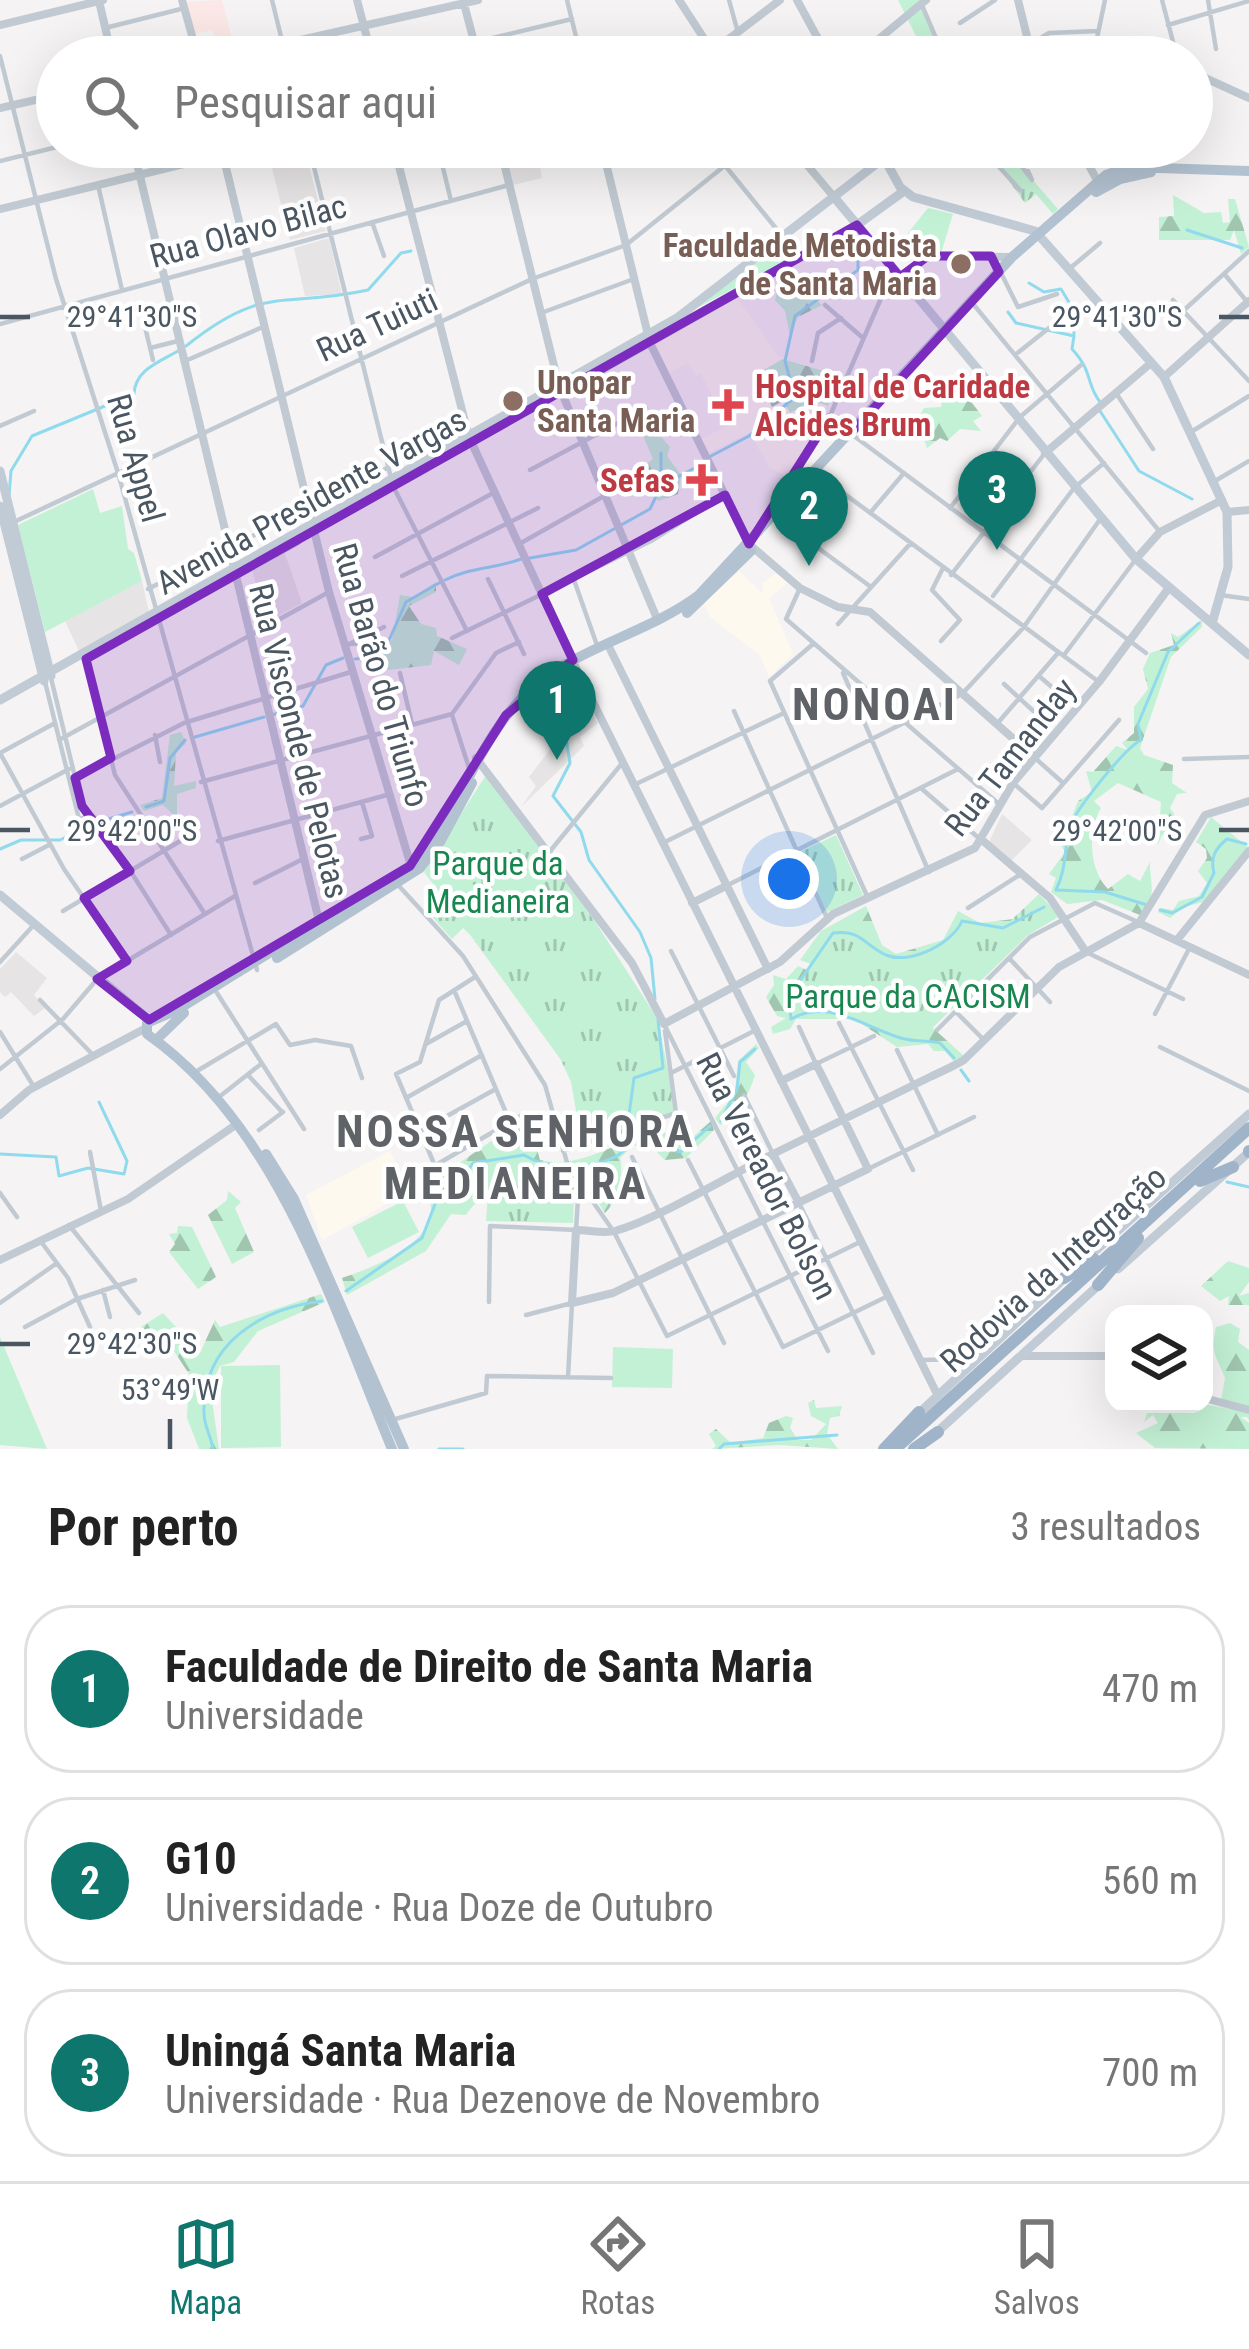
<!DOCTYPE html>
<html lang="pt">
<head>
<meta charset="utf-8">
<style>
	:root { --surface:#fff; --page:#f6f6f6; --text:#222; --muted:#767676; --line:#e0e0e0; --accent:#0f766e }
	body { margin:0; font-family:"Roboto Condensed",sans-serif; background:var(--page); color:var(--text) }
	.controls { position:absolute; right:36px; bottom:36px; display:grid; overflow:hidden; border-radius:24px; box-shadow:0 12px 48px #0002 }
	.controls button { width:108px; height:108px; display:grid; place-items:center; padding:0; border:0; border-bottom:3px solid var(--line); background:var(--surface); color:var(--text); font:60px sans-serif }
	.you { position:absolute; left:789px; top:879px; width:42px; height:42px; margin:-30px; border:9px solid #fff; border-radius:50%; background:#1a73e8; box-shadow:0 0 0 18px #1a73e833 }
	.badge { display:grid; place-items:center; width:78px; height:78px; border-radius:50%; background:var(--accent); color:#fff; font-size:39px; font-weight:700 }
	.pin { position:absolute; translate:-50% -99px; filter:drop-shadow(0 3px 6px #0008) }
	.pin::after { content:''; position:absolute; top:63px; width:42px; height:36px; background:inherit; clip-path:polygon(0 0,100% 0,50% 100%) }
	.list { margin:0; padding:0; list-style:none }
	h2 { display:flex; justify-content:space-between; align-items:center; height:156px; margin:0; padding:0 48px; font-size:51px }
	h2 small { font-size:39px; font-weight:400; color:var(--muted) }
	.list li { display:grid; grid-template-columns:78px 1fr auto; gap:36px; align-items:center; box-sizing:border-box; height:168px; margin:0 24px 24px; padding:0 24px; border:3px solid var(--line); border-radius:48px }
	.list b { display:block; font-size:45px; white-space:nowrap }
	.list p { margin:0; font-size:39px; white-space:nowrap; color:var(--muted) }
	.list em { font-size:39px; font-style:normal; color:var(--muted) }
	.icon { flex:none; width:66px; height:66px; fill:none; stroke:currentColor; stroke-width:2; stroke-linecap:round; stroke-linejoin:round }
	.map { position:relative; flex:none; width:1249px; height:1449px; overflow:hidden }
	.search { position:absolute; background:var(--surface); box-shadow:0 12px 48px #0002; left:36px; right:36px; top:36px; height:132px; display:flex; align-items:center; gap:30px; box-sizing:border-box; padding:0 42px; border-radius:66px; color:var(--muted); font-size:45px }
	.sheet { height:732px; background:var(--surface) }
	nav { display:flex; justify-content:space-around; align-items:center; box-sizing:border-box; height:168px; border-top:3px solid var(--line); background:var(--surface); font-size:33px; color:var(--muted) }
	nav a { display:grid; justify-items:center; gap:6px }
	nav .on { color:var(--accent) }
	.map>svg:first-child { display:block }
</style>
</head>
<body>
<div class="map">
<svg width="1249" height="1449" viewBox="0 0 1249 1449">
	<defs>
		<pattern id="forest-firs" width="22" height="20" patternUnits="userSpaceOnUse" patternTransform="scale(3)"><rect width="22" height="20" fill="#c3f1d5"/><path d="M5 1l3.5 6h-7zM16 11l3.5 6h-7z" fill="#a0c6b0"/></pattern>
		<pattern id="park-tufts" width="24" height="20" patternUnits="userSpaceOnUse" patternTransform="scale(3)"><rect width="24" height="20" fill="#c3f1d5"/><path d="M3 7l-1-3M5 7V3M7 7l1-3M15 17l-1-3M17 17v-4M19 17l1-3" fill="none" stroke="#a0c6b0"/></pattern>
	</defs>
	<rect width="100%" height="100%" fill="#f5f3f3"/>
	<!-- commercial -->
	<path fill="#fdf9ef" d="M737,298L779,357L842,376L790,479L770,468L749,433L708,453L701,439L727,426L701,374L696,376L688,363L669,373L654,343Z
		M739,571L763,594L762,584L776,573L788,583L769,598L793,654L769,677L760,655L710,617L704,604Z
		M390,1151L409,1192L322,1240L306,1195Z"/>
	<!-- education -->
	<path fill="#e6e4e5" d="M304,147L326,231L290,240L267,148Z
		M503,147H566L569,158L540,165L542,178L513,185Z
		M329,238L342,294L305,296L294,248Z
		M284,551L302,603L265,623L252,569Z
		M142,581L149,612L79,651L65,621Z
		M590,709L598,723L580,737L584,746L521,807L536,786L529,777L552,747L550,740Z
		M1002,814L1032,840L1011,861L989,842Z
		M16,952L47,978L34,995L45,1008L34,1016L11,992L5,997L0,992V969Z"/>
	<!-- medical -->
	<path fill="#fce8e6" d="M222,0L235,51L221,54L212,30L195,34L186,2Z"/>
	<!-- grass -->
	<path fill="#c3f1d5" d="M928,208L953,214L941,253H923L908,233Z
		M93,489L100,513L122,506L128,549L134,553L142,581L45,632L18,525Z
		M403,1201L419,1232L368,1258L352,1227Z
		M0,1337L47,1449L0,1445Z
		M613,1347L673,1349L672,1388L612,1387Z
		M280,1365L281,1447L221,1448V1366Z"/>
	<!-- forest -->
	<path fill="url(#forest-firs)" d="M1173,195L1204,213L1221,212L1223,223L1230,222L1228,199H1235L1249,247L1241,254L1234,230L1230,240H1159V217L1174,216Z
		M790,285H801L822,305L798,317L790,336L785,311L775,300L777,292Z
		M783,359L841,376L828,406L813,400L790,413L783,401L772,407L760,381L765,369Z
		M956,382L982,416L973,421L981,431L960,429L947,441L940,438L927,448L924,439L909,436L924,408L941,407L942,399L933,387L955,389Z
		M643,416L670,447L667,456L681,475L678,494L658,501L638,470L653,459L639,426Z
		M436,582V592L409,606L421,624L436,628L437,636L467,649L459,665L434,651L431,665L388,670L370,661V654L392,640L400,595L413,597Z
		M1202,620V627L1171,657L1140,748L1144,755L1173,765L1172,783L1187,793L1177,794L1170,808L1178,820L1169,836L1162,835L1158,845L1161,802L1118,783L1094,801L1101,808C1088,829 1088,869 1108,889L1128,874L1140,881L1150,862C1150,887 1158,894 1140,915L1102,900L1067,904L1051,892L1056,878L1049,874L1065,852L1053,832L1068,827L1078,801L1092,792L1086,771L1093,772L1116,746L1128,750L1122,743L1134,733V707L1148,689L1143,669L1150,653L1174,645L1171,633L1178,637Z
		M181,732L186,743L176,753L174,786L196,781V788L177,794V818L163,805L144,811L140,805L162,798L170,735Z
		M1211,817L1249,848L1203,902L1184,907L1170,918L1158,912L1161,908L1173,910L1179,901L1199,896L1207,883L1198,871L1207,858L1206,849L1196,842Z
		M866,906L882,945L896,954L943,940L958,911L980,923L1056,914L938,956L819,967L800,960L821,931Z
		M798,966L933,1028L965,1057L954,1062L945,1051H934L928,1044L897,1047L854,1019H796L790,1029L773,1034L771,1027L786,1018L777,1016L766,997L774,985L773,975L786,979Z
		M756,1044L759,1048L746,1062L755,1075C751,1090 736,1119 720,1125L715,1118L735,1093L738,1061Z
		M528,1116L540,1160C587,1171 622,1133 666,1133L674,1144H685L711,1121L714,1130L686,1158L665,1160L651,1146H633L620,1158C624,1172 618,1201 605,1213L575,1167L568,1170L576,1193C530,1212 505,1161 466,1215L451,1214L426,1251L347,1295L342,1278C369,1269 430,1247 431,1210C431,1199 426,1195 430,1183Z
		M228,1191L241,1202L235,1208L254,1252L232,1264L208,1215L227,1200Z
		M178,1226L192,1227L216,1277L198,1289L169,1252L175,1244L169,1234L177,1233Z
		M1228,1261L1249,1268V1282L1239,1296L1249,1293V1305H1228L1229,1296L1220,1301L1201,1286Z
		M321,1294L325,1302L258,1331L234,1362L220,1366L210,1386L219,1449H199L187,1418L189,1374L174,1351L147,1354L138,1329L163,1313L200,1353L215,1320L220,1327Z
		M1230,1323L1240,1329L1238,1342L1249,1350V1407L1221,1400L1225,1378C1216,1354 1210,1354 1216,1327Z
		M814,1400L816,1408L842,1406L839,1416L830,1418L827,1434L838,1449L779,1445L712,1449L716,1446L709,1434L716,1429L731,1443L763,1438L769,1423L786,1416L793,1418L790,1428L798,1440H811L826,1424L811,1416L808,1403Z
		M1150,1404H1202L1249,1412V1420L1247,1417H1241L1249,1423V1449L1155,1448L1136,1433L1158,1423L1153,1415L1144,1422Z"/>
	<!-- park -->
	<path fill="url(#park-tufts)" d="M898,0H919L941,57H911L908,49L917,38Z
		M984,147H1004L1058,209L1053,214L1036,194L1025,203Z
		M782,241L793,257L697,308Z
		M486,775L596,923L657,1018L677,1112L581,1139L571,1082L561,1060L471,936L463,928L452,939L428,912L444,898L424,872Z
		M836,835L863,895L827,912L800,852Z
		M1039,894L1060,916L1028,935L920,1040C875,1040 837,994 791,1019L788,989L802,978L833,933H859L887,955C916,958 950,950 962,921L1003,928Z
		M497,1191L574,1200L573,1223L486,1221L488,1195Z"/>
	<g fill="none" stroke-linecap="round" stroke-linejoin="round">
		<!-- stream -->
		<path stroke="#90daee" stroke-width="3" d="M1187,230L1242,248
			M1029,283L1044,292L1061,289L1073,309L1074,334
			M1008,312L1016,323L1074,336L1072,349C1094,373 1085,382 1100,402
			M186,346C265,283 281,309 368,290L401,253L411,251
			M795,397L834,392
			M1100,411L1139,471L1192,499
			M711,456L749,436L795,397L785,361L795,316L858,270V261
			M661,486V453
			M9,496L11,471L32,436L134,394C135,370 159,362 178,351
			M530,558L576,550L650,509L661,486L704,463
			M445,580C471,567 494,569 521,559
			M355,659L382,656L406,602L439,583
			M561,707L570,763L553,796L581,832L589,860L640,932L651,958L655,999
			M272,715L303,706L326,665L343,658
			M195,737L264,717
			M146,807L164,801L170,758L185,740
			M105,820L132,812
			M0,849L21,840H60L93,824
			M1147,905L1105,892L1056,890C1068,865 1063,850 1070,827C1075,810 1125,748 1141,740L1138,724L1168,652L1199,623
			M1160,910L1172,913L1202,897L1214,873C1210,857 1215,849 1227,839L1246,844
			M954,1058L940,1043C927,1040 914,1042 901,1038C864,1027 829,998 791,1019L788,989L802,978L833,933C861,929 864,945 886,955C910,965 952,944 962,921L1003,928L1044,907
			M961,1070L969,1081
			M721,1121L737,1089L740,1062L755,1049
			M628,1122L634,1078L663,1068L658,1020
			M0,1154L56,1157L59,1176L88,1168L124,1174L127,1161L99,1102
			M1227,1182L1249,1187
			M346,1291L422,1238L437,1199L453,1191L473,1163L524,1155C550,1171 587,1170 615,1157C628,1150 631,1138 647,1138C660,1139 667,1151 681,1152L710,1126
			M213,1449C211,1436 204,1426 204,1413C202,1344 260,1309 322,1301
			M439,1449H463
			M719,1449L724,1444L837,1435"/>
		<!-- minor -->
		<path stroke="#c1cad2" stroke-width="4.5" d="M272,0L286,57
			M567,0L581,57
			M729,0L737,29
			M1162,0L1177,57
			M1208,0L1216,49
			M921,3L944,57
			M960,23L995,0
			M1168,25L1249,1
			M105,28L185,8
			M1032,43L1049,33L1097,31
			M0,56L56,279L118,473L257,970
			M413,57L572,19
			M627,57L652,42
			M1093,57L1105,0
			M309,147L393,486L467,631
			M438,147L451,201
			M710,147L783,237
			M981,147L1021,191L1015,186
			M1007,147L1032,180L1028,171
			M0,161L57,147
			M98,185L122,290
			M372,222L384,256
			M1068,270L1100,243
			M1002,275L1018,307L1057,294
			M1226,276L1249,304
			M1173,300L1249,381
			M825,305L863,338
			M974,305L1160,532
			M1183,311L1249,251
			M541,313L631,280
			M0,324L509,185
			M145,327L153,360
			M150,348L178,341
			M1015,355L1049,328
			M812,361L818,333L841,318
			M183,362L265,326
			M1116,393L1153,449
			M0,426L34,411
			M1191,432L1249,396
			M854,436L1146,653
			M983,468L997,479
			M530,470L646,408
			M819,475L1099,682
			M1215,481L1249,461
			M783,498L829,418L882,296L900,277
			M950,508L1020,417L1081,365
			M870,513L904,473
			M779,519L871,587
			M16,521L532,279L626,245L748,147
			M521,543L634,479
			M375,557L495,492
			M951,575L1045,453
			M402,576L538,508
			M488,579L524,654
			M574,580L598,648
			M800,588L786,619L1000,805
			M148,589L389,467
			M1220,595L1249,599
			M993,596L1074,488L1104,463
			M838,624L910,544
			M452,638L651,541L725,495
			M941,641L960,620L932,590L943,568
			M349,644L384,627
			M350,644L363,643L374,632
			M813,644L770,681L868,898
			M1064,655L1136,559
			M86,659L115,775L205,914
			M400,673L412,724
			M843,673L929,872
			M1039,676L1061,695
			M51,678L82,806L100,823L171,935
			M45,682L79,819L92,816
			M1004,684L1042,719
			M734,711L827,918
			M452,715L470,771
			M55,723L0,753L64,869L127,961
			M996,725L1058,653
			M155,735L160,762
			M59,740L329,592
			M1035,758L1062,782
			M1184,759L1249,757
			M70,781L184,723L354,671
			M201,782L452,714L496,653L519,642
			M1013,783L1042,808L1119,720
			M634,785L784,713
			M922,789L981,840
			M0,806L69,769
			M361,839L372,836L362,802
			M218,841L387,795
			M663,843L962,694L1023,628L1101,518
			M551,850L623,762
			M22,859L49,845
			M255,883L303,859
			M728,885L958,769
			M399,886L463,956L545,1085L568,1166L614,1232L667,1336L860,1242
			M968,908L1021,874
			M63,911L187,837
			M671,951L734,1076
			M1086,952L1183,999
			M1009,958L1050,1002
			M0,962L31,928
			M102,976L235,896
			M454,990L510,1122
			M217,993L304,1129
			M40,1000L94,1056
			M956,1012L985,1041
			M1155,1014L1190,947
			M839,1023L913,1170
			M664,1024L828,1351
			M799,1027L816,1064L874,1036
			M937,1030L1030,937L1095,903L1138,922
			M0,1032L34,1087
			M426,1044L467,1021
			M1160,1047L1249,1091
			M897,1050L938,1135
			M0,1069L63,1019L93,984
			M197,1071L276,1024L290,1045L315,1040L351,1046L362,1078
			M673,1072L754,1031
			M248,1075L282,1112
			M744,1095L773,1154
			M219,1097L261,1064
			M406,1098L482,1055
			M259,1130L283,1112
			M420,1131L494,1090
			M563,1151L676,1113L665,1031
			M90,1152L101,1211
			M632,1157L724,1343
			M688,1160L783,1347L888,1296
			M435,1166L396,1074L420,1062L439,1000L475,977
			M868,1169L974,1117
			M422,1173L524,1114
			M0,1193L17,1217
			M799,1203L873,1353
			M69,1225L139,1313
			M42,1243L68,1278L90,1327
			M103,1290L110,1317
			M489,1302L490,1226L576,1230L579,1183
			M0,1303L57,1263
			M526,1315L572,1303L568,1377
			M25,1327L77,1299L135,1280
			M920,1360L974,1359
			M392,1420L486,1393L487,1376L611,1378"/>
		<!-- tertiary -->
		<path stroke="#c1cad2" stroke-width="8" d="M182,0L198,57
			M357,0L372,57
			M463,0L478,57
			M679,0L716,57
			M797,0L828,57
			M1018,0L1032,57
			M99,1L112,57
			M0,25L103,0
			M225,57L478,0
			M705,57L780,0
			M857,57L926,0
			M1013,57L1027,46
			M1192,72L1249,98
			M0,108L57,95
			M133,147L320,925
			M221,147L329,592L411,866
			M394,147L469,437L577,670L938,1396
			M500,147L559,386L658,621
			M602,147L650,343L749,544L800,588L838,607L870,612L1035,758
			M792,147L834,197
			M878,147L884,158L898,147
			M1079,147L1098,182
			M0,209L253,147
			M783,237L799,258
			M900,277L928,256L1011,257
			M1164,377L1249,301
			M1045,453L1151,363
			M1227,512L1249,510
			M1136,559L1160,532L1222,500
			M610,649L768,969
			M476,758L632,963L664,1024L780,962L833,914L975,848L1013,783L1099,682L1168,589
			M982,840L1050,898L1086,952
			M692,903L726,886
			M1139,923L1249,975
			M1177,940L1249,851
			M781,1081L816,1064C834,1099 851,1134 868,1169L613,1293L572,1303L576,1230C588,1230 604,1234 615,1231C656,1220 732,1174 773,1154C826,1128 879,1102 932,1076C943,1071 954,1066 964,1060L1059,967L1139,923L1205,815L1249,801
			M0,1115L29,1090L146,1028
			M773,1154L799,1203
			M0,1260L128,1199L237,1124
			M1022,1356H1114
			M1204,1398L1249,1410"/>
		<!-- secondary -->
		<path stroke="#c1cbd6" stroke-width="9" d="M834,197L1136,559L1249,655
			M593,374L857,225L904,191
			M0,471L51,676
			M0,506L44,681
			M206,591L297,541
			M0,700L677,318L884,158L900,187L913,197L1035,231L1164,377L1227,512L1228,567L1213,620
			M0,895L149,1020
			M1085,1260L1249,1114
			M1118,1269L1249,1152
			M918,1414L1068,1275
			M936,1433L1101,1283"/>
		<!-- primary -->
		<path stroke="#b3c2d1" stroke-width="10" d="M1096,192L1120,179L1151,172
			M687,613L751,551
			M277,958L420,868L440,842L472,783
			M157,1039L184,1013
			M266,1154L294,1199L404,1449
			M392,1449C333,1307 278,1125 147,1034V1023L177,1010L410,866C461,815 475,740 530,690C579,646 647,634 699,595L1012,257L1106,175L1128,167L1249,171"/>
		<!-- trunk -->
		<path stroke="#9fb4c9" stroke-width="12" d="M1249,1152V1151
			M1200,1181L1233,1167
			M1064,1278L1094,1259
			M1098,1285L1138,1238
			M884,1449L919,1412
			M895,1449L1249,1128
			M914,1449L938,1432"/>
	</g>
	<!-- marked area -->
	<path fill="#7b2cbf" fill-opacity="0.2" stroke="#7b2cbf" stroke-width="9" stroke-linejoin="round" d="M857,225L900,277L928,256H991L999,272L850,434L829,418L749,544L725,495L542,594L573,660L506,715L410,866L149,1020L97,979L127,961L84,898L130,871L82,806L75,778L111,758L86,659Z"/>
	<!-- ticks -->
	<path fill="none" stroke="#4a5661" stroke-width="4.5" d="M0,317H30M1219,317H1249M0,830H30M1219,830H1249M0,1344H30M170,1419V1449"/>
	<!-- markers -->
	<g fill="#8d6e63" stroke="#fff" stroke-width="4.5">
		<circle cx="961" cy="264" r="12"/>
		<circle cx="513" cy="401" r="12"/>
	</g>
	<g fill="#e0444e" stroke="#fff" stroke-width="4.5">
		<path d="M722 387h12v12h12v12h-12v12h-12v-12h-12v-12h12z"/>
		<path d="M696 462h12v12h12v12h-12v12h-12v-12h-12v-12h12z"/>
	</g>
	<g text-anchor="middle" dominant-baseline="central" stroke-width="9" stroke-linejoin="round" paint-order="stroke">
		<!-- street labels -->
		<g font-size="33" fill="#4a5661" stroke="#fff">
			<text transform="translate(248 231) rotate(-15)">Rua Olavo Bilac</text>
			<text transform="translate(377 325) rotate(-25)">Rua Tuiuti</text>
			<text transform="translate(136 458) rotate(74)">Rua Appel</text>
			<text transform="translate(311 501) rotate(-29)">Avenida Presidente Vargas</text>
			<text transform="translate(381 675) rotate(74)">Rua Barão do Triunfo</text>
			<text transform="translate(299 741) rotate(76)">Rua Visconde de Pelotas</text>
			<text transform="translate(1010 757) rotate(-52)">Rua Tamanday</text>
			<text transform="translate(767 1176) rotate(63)">Rua Vereador Bolson</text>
			<text transform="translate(1053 1269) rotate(-42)">Rodovia da Integração</text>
		</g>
		<!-- education labels -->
		<g font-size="33" font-weight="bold" fill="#785e54" stroke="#fff" text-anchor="end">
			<text x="937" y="245">Faculdade Metodista<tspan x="937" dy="38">de Santa Maria</tspan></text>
			<text x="537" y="382" text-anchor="start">Unopar<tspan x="537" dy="38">Santa Maria</tspan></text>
		</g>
		<!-- health labels -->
		<g font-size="33" font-weight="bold" fill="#be3a42" stroke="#fff" text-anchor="start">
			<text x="755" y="386">Hospital de Caridade<tspan x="755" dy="38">Alcides Brum</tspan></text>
			<text x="675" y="480" text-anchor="end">Sefas</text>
		</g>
		<!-- park labels -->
		<g font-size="33" fill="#17864f" stroke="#fff">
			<text x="498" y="863">Parque da<tspan x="498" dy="38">Medianeira</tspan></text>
			<text x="908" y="996">Parque da CACISM</text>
		</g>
		<!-- district labels -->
		<g font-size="45" font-weight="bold" letter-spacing="3" fill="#5f6368" stroke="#fff">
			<text x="875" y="704">NONOAI</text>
			<text x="516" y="1131">NOSSA SENHORA<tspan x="516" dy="52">MEDIANEIRA</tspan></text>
		</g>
	</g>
	<g font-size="30" text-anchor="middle" fill="#4a5661" stroke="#fff" stroke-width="9" stroke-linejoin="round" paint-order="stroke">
		<text x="132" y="327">29°41'30"S</text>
		<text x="1117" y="327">29°41'30"S</text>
		<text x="132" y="841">29°42'00"S</text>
		<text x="1117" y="841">29°42'00"S</text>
		<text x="132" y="1354">29°42'30"S</text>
		<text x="170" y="1400">53°49'W</text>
	</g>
</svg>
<div class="controls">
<button><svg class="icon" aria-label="layers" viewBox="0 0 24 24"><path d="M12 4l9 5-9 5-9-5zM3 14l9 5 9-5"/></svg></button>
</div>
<div class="you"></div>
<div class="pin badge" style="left:557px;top:760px">1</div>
<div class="pin badge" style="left:809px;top:566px">2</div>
<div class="pin badge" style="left:997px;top:550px">3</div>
<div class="search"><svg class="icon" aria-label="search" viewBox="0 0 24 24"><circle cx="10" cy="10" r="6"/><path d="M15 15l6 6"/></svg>Pesquisar aqui</div>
</div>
<section class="sheet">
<h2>Por perto<small>3 resultados</small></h2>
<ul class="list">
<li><span class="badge">1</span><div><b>Faculdade de Direito de Santa Maria</b><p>Universidade</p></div><em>470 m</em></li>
<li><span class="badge">2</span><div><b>G10</b><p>Universidade · Rua Doze de Outubro</p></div><em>560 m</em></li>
<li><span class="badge">3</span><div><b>Uningá Santa Maria</b><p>Universidade · Rua Dezenove de Novembro</p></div><em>700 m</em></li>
</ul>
</section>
<nav>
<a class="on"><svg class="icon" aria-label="map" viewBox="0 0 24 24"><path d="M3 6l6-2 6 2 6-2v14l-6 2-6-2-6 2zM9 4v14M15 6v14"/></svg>Mapa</a>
<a><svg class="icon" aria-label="directions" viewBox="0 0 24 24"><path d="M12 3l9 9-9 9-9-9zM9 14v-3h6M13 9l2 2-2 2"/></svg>Rotas</a>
<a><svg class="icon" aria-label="saved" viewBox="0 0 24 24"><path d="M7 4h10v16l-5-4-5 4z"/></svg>Salvos</a>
</nav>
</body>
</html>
